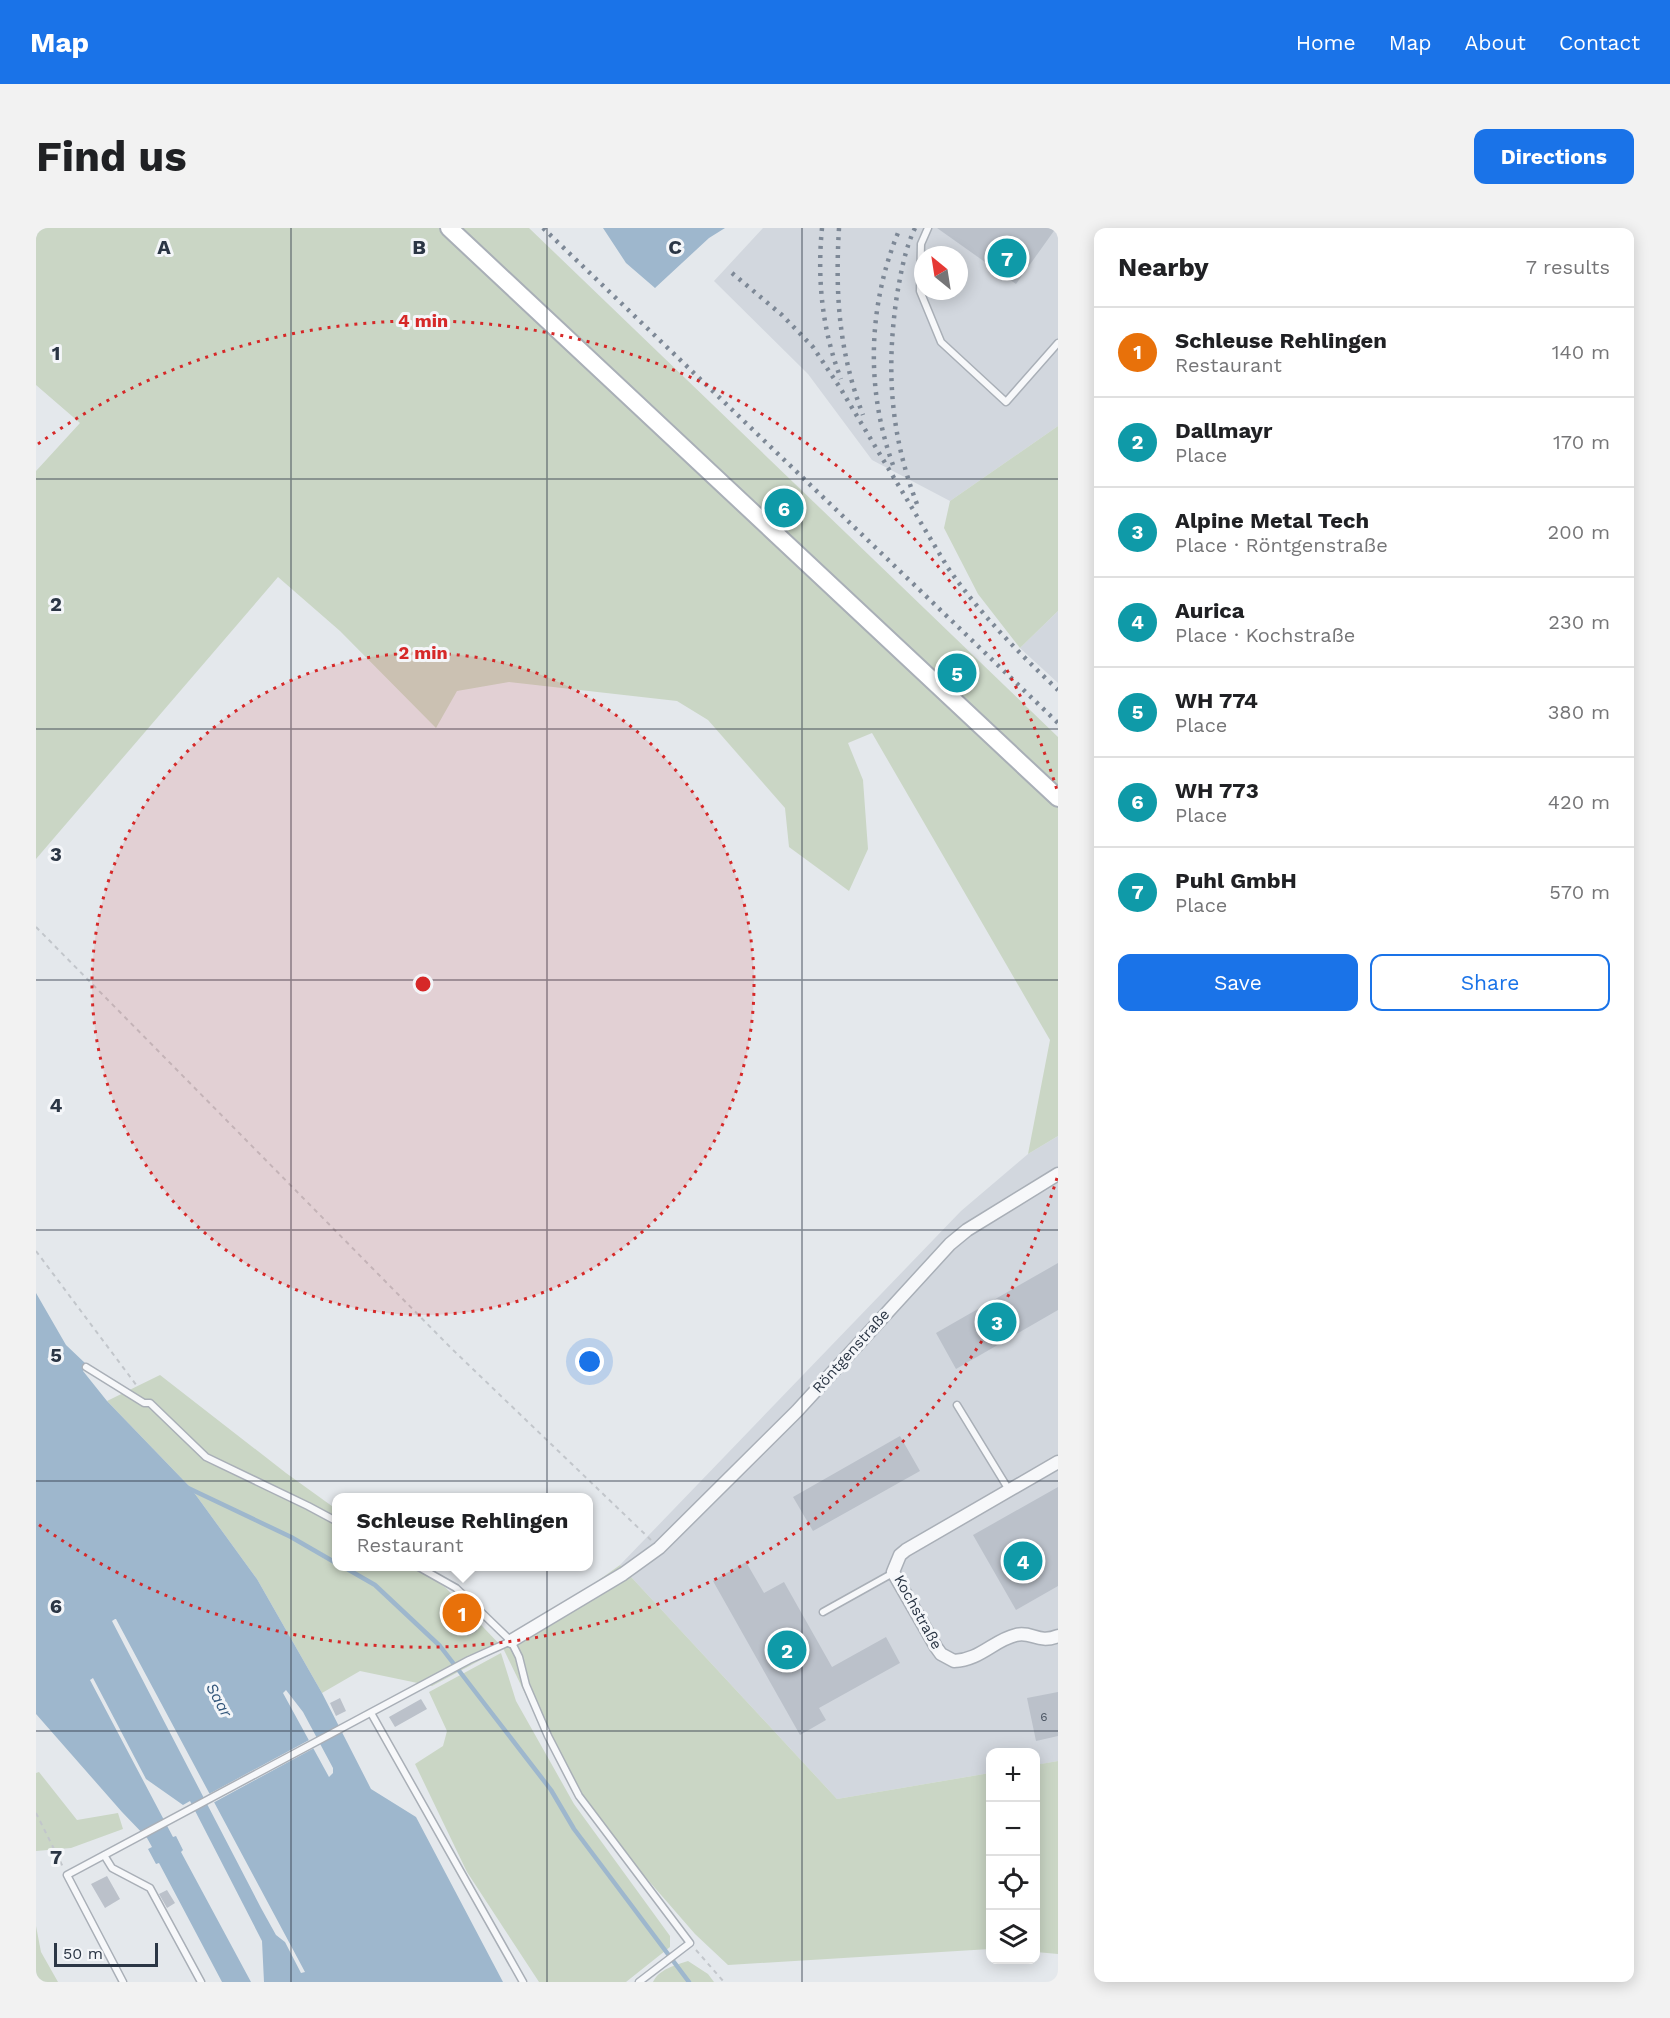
<!DOCTYPE html>
<html lang="en">
<head>
<meta charset="utf-8">
<style>
	:root { --surface:#fff; --page:#f2f2f2; --text:#202124; --muted:#757577; --line:#e0e0e0; --accent:#1a73e8 }
	body { margin:0; font-family:"Work Sans",sans-serif; background:var(--page); color:var(--text) }
	.controls { position:absolute; right:18px; bottom:18px; display:grid; overflow:hidden; border-radius:12px; box-shadow:0 3px 15px #0003 }
	.controls button { width:54px; height:54px; display:grid; place-items:center; padding:0; border:0; border-bottom:2px solid var(--line); background:var(--surface); color:var(--text); font:30px sans-serif }
	.compass { position:absolute; left:878px; top:18px; width:54px; height:54px; border-radius:50%; background:var(--surface); box-shadow:0 3px 15px #0003; rotate:330deg }
	.scale { position:absolute; left:18px; bottom:15px; width:104px; box-sizing:border-box; padding-left:6px; border:3px solid #2b3645; border-top:0; font-size:16px; line-height:21px; white-space:nowrap; color:#2b3645; -webkit-text-stroke:4px #f4f6f9; paint-order:stroke }
	.you { position:absolute; left:554px; top:1134px; width:21px; height:21px; margin:-15px; border:4px solid #fff; border-radius:50%; background:#1a73e8; box-shadow:0 0 0 9px #1a73e833 }
	.badge { display:grid; place-items:center; width:39px; height:39px; border-radius:50%; background:var(--accent); color:#fff; font-size:20px; font-weight:700 }
	.pin { position:absolute; translate:-50% -50%; border:3px solid #fff; box-shadow:0 2px 6px #0006 }
	.popup { position:absolute; left:296px; top:1265px; width:261px; height:78px; box-sizing:border-box; display:grid; place-content:center; border-radius:12px; background:var(--surface); filter:drop-shadow(0 2px 4px #0005); font-size:20px; white-space:nowrap; color:var(--muted) }
	.popup b { font-size:22px; color:var(--text) }
	.popup::after { content:''; position:absolute; left:50%; top:100%; margin-left:-12px; border:12px solid transparent; border-top-color:var(--surface) }
	.list { margin:0; padding:0; list-style:none }
	h2 { display:flex; justify-content:space-between; align-items:center; height:78px; margin:0; padding:0 24px; font-size:26px }
	h2 small { font-size:20px; font-weight:400; color:var(--muted) }
	.list li { display:grid; grid-template-columns:39px 1fr auto; gap:18px; align-items:center; box-sizing:border-box; height:90px; padding:0 24px; border-top:2px solid var(--line) }
	.list b { display:block; font-size:22px; white-space:nowrap }
	.list p { margin:0; font-size:20px; white-space:nowrap; color:var(--muted) }
	.list em { font-size:20px; font-style:normal; color:var(--muted) }
	.actions { display:flex; gap:12px; padding:18px 24px }
	.actions a { flex:1; padding:14px 0; border:2px solid var(--accent); border-radius:12px; text-align:center; font-size:21px; color:var(--accent) }
	.actions .main { background:var(--accent); color:#fff }
	.icon { flex:none; width:33px; height:33px; fill:none; stroke:currentColor; stroke-width:2; stroke-linecap:round; stroke-linejoin:round }
	.map { position:relative; flex:none; width:1022px; height:1754px; overflow:hidden; border-radius:12px }
	header { display:flex; align-items:center; gap:36px; box-sizing:border-box; height:84px; padding:0 30px; background:var(--accent); color:#fff }
	header strong { font-size:28px }
	nav { display:flex; gap:33px; margin-inline-start:auto; font-size:21px }
	.intro { display:flex; align-items:center; justify-content:space-between; box-sizing:border-box; height:144px; padding:0 36px }
	h1 { margin:0; font-size:42px }
	.button { padding:15px 27px; border-radius:12px; background:var(--accent); color:#fff; font-size:21px; font-weight:700 }
	main { display:flex; gap:36px; padding:0 36px }
	aside { flex:1; background:var(--surface); border-radius:12px; box-shadow:0 3px 15px #0003 }
	.map>svg:first-child { display:block }
</style>
</head>
<body>
<header>
<strong>Map</strong>
<nav><a>Home</a><a>Map</a><a>About</a><a>Contact</a></nav>
</header>
<div class="intro"><h1>Find us</h1><a class="button">Directions</a></div>
<main>
<div class="map">
<svg width="1022" height="1754" viewBox="0 0 1022 1754">
	<rect width="100%" height="100%" fill="#e4e8ec"/>
	<!-- built -->
	<path fill="#d2d7de" fill-rule="evenodd" d="M727,0H1022V198L914,273L836,232L772,146L678,53ZM887,27H923V63H887Z
		M1022,383V455L984,420Z
		M1022,908V1533L1000,1537L999,1524H954V1545L801,1571L584,1337L925,983L992,926Z"/>
	<!-- green -->
	<path fill="#cad6c5" d="M0,0H493L1022,509V908L992,926L1014,812L836,505L812,515L827,552L832,621L813,663L753,619L749,580L672,492L641,473L473,454L421,463L400,500L304,403L242,349L0,631V243L44,195L0,157Z
		M1022,198V383L984,420L942,366L908,300L914,273Z
		M124,1147L250,1245L300,1281V1338L380,1339L410,1360L467,1420L584,1337L801,1571L954,1545V1721L692,1737L659,1706L538,1567L467,1420L396,1458L324,1443L286,1465L221,1351L154,1259L71,1173Z
		M465,1425L480,1473L538,1576L634,1708V1719L590,1754H503L431,1644L379,1536L407,1518L411,1503L393,1464Z
		M1022,1533V1726L1000,1724L999,1537Z
		M3,1544L41,1592L82,1585L87,1601L35,1620L0,1623V1545Z
		M0,1698L5,1724L22,1754H0Z
		M652,1733L672,1746L678,1754H617C623,1741 640,1737 652,1733Z"/>
	<!-- water -->
	<path fill="#9eb7cd" fill-rule="evenodd" d="M567,0H689L673,10L619,60L590,35Z
		M0,1065L30,1117L50,1136L47,1143L71,1173L154,1259L221,1351L286,1465L335,1561L380,1589L467,1754H228L226,1713L154,1573L147,1577L110,1551L57,1450L54,1452L137,1609L140,1608L147,1622L145,1624L215,1754H186L123,1635L120,1636L112,1621L116,1619L111,1610L86,1584L0,1486ZM79,1391H80L269,1744L265,1745L249,1714L240,1707L225,1680L76,1393ZM250,1462L267,1484L297,1540V1545L293,1549L247,1465Z"/>
	<!-- pier -->
	<path fill="#e4e8ec" d="M275,1511L280,1519L175,1576L171,1567Z"/>
	<g fill="none" stroke-linecap="round" stroke-linejoin="round">
		<!-- stream -->
		<path stroke="#9eb7cd" stroke-width="4.5" d="M150,1259L255,1309L300,1335
			M306,1338L339,1357L404,1418L515,1562L538,1601L653,1754"/>
	</g>
	<!-- building -->
	<path fill="#bbc1ca" d="M901,0H1020L980,56Z
		M1022,1035V1082L920,1141L900,1105Z
		M864,1208L884,1243L777,1303L757,1269Z
		M1022,1259V1358L980,1382L937,1307Z
		M710,1334L728,1365L748,1354L796,1439L850,1409L864,1435L783,1480L790,1492L764,1507L677,1353Z
		M435,1391L441,1403L432,1408L425,1396Z
		M1022,1464V1508L1000,1513L991,1470Z
		M304,1470L310,1483L300,1488L294,1475Z
		M385,1471L391,1481L359,1499L353,1489Z
		M71,1648L84,1671L69,1680L55,1656Z
		M131,1662L139,1675L131,1680L123,1666Z"/>
	<g fill="none" stroke-linecap="round" stroke-linejoin="round">
		<defs>
			<path id="service" d="M892,0L885,16L884,63L905,114L970,174L1022,115
				M50,1139L108,1175H114L170,1229L272,1278L300,1293
				M921,1177L973,1262
				M381,1338L420,1360L475,1413L483,1429L490,1457L512,1508L543,1568L654,1715L603,1754
				M787,1384L857,1345
				M335,1485L487,1754
				M68,1627L76,1640L114,1660L165,1754
				M87,1754L31,1647L433,1432L475,1413"/>
			<path id="minor" d="M1022,1234L870,1322L864,1327L857,1344L900,1419L905,1426L918,1433C944,1432 958,1412 980,1407C996,1403 1002,1416 1022,1408
				M475,1413L587,1346L623,1320L761,1183L914,1016L931,1002L1022,946"/>
			<path id="secondary" d="M413,0L1022,570"/>
		</defs>
		<!-- service casing -->
		<use href="#service" stroke="#a9afb7" stroke-width="9"/>
		<!-- minor casing -->
		<use href="#minor" stroke="#a9afb7" stroke-width="15"/>
		<!-- secondary casing -->
		<use href="#secondary" stroke="#a9afb7" stroke-width="20"/>
		<!-- path -->
		<path stroke="#c2c6cb" stroke-width="2" stroke-dasharray="4.5 4.5" stroke-linecap="butt" d="M0,699L416,1121L615,1312
			M0,1023L101,1158
			M0,1585L27,1639
			M660,1722L688,1754"/>
		<!-- service -->
		<use href="#service" stroke="#f7f8fa" stroke-width="6"/>
		<!-- minor -->
		<use href="#minor" stroke="#f7f8fa" stroke-width="12"/>
		<!-- secondary -->
		<use href="#secondary" stroke="#fff" stroke-width="16"/>
		<!-- rail -->
		<path stroke="#7d8896" stroke-width="4.5" stroke-dasharray="3 6" stroke-linecap="butt" d="M507,0L1022,495
			M786,0C781,51 786,102 805,151
			M803,0C799,67 803,124 827,187
			M879,0C869,21 865,44 861,67C850,140 854,206 881,276
			M696,45L746,87L777,119L803,158L912,340C945,387 981,423 1022,462
			M857,237C829,160 832,75 864,0"/>
	</g>
	<!-- grid -->
	<path fill="none" stroke="#2b3645" stroke-width="1.5" stroke-opacity="0.55" d="M255,0V1754M511,0V1754M766,0V1754M0,251H1022M0,501H1022M0,752H1022M0,1002H1022M0,1253H1022M0,1503H1022"/>
	<!-- distance rings -->
	<circle cx="387" cy="756" r="331" fill="#d62828" fill-opacity=".12"/>
	<g fill="none" stroke="#d62828" stroke-width="3" stroke-dasharray="3 6">
		<circle cx="387" cy="756" r="331"/>
		<path d="M1021 950A663 663 0 0 1 2 1296M2 216A663 663 0 0 1 1021 562"/>
	</g>
	<g text-anchor="middle" dominant-baseline="central" stroke-width="6" stroke-linejoin="round" paint-order="stroke">
		<!-- number labels -->
		<g font-size="12" fill="#4f5966">
			<text x="1008" y="1489">6</text>
		</g>
		<!-- street labels -->
		<g font-size="15" fill="#2b3645" stroke="#f4f6f9">
			<text transform="translate(815 1123) rotate(-48)">Röntgenstraße</text>
			<text transform="translate(882 1384) rotate(61)">Kochstraße</text>
		</g>
		<!-- water labels -->
		<g font-size="16" font-style="italic" fill="#33577b" stroke="#f4f6f9">
			<text transform="translate(183 1472) rotate(61)">Saar</text>
		</g>
	</g>
	<g font-size="20" text-anchor="middle" font-weight="bold" fill="#2b3645" stroke="#f4f6f9" stroke-width="6" stroke-linejoin="round" paint-order="stroke">
		<text x="128" y="26">A</text>
		<text x="383" y="26">B</text>
		<text x="639" y="26">C</text>
		<text x="20" y="132">1</text>
		<text x="20" y="383">2</text>
		<text x="20" y="633">3</text>
		<text x="20" y="884">4</text>
		<text x="20" y="1134">5</text>
		<text x="20" y="1385">6</text>
		<text x="20" y="1636">7</text>
	</g>
	<circle cx="387" cy="756" r="9" fill="#d62828" stroke="#f4f6f9" stroke-width="3"/>
	<g font-size="18" text-anchor="middle" font-weight="bold" fill="#d62828" stroke="#f4f6f9" stroke-width="6" stroke-linejoin="round" paint-order="stroke">
		<text x="387" y="99">4 min</text>
		<text x="387" y="431">2 min</text>
	</g>
</svg>
<div class="controls">
<button>+</button>
<button>−</button>
<button><svg class="icon" aria-label="locate" viewBox="0 0 24 24"><circle cx="12" cy="12" r="6"/><path d="M12 2v4M12 18v4M2 12h4M18 12h4"/></svg></button>
<button><svg class="icon" aria-label="layers" viewBox="0 0 24 24"><path d="M12 4l9 5-9 5-9-5zM3 14l9 5 9-5"/></svg></button>
</div>
<svg class="compass" viewBox="-18 -18 36 36"><path d="M0-13l5 13h-10z" fill="#e53935"/><path d="M0 13l5-13h-10z" fill="#757577"/></svg>
<div class="scale">50 m</div>
<div class="you"></div>
<div class="pin badge" style="left:426px;top:1385px;background:#e8710a">1</div>
<div class="popup"><b>Schleuse Rehlingen</b>Restaurant</div>
<div class="pin badge" style="left:751px;top:1422px;background:#0f9aa8">2</div>
<div class="pin badge" style="left:961px;top:1094px;background:#0f9aa8">3</div>
<div class="pin badge" style="left:987px;top:1333px;background:#0f9aa8">4</div>
<div class="pin badge" style="left:921px;top:445px;background:#0f9aa8">5</div>
<div class="pin badge" style="left:748px;top:280px;background:#0f9aa8">6</div>
<div class="pin badge" style="left:971px;top:30px;background:#0f9aa8">7</div>
</div>
<aside>
<h2>Nearby<small>7 results</small></h2>
<ul class="list">
<li><span class="badge" style="background:#e8710a">1</span><div><b>Schleuse Rehlingen</b><p>Restaurant</p></div><em>140 m</em></li>
<li><span class="badge" style="background:#0f9aa8">2</span><div><b>Dallmayr</b><p>Place</p></div><em>170 m</em></li>
<li><span class="badge" style="background:#0f9aa8">3</span><div><b>Alpine Metal Tech</b><p>Place · Röntgenstraße</p></div><em>200 m</em></li>
<li><span class="badge" style="background:#0f9aa8">4</span><div><b>Aurica</b><p>Place · Kochstraße</p></div><em>230 m</em></li>
<li><span class="badge" style="background:#0f9aa8">5</span><div><b>WH 774</b><p>Place</p></div><em>380 m</em></li>
<li><span class="badge" style="background:#0f9aa8">6</span><div><b>WH 773</b><p>Place</p></div><em>420 m</em></li>
<li><span class="badge" style="background:#0f9aa8">7</span><div><b>Puhl GmbH</b><p>Place</p></div><em>570 m</em></li>
</ul>
<div class="actions"><a class="main">Save</a><a>Share</a></div>
</aside>
</main>
</body>
</html>
